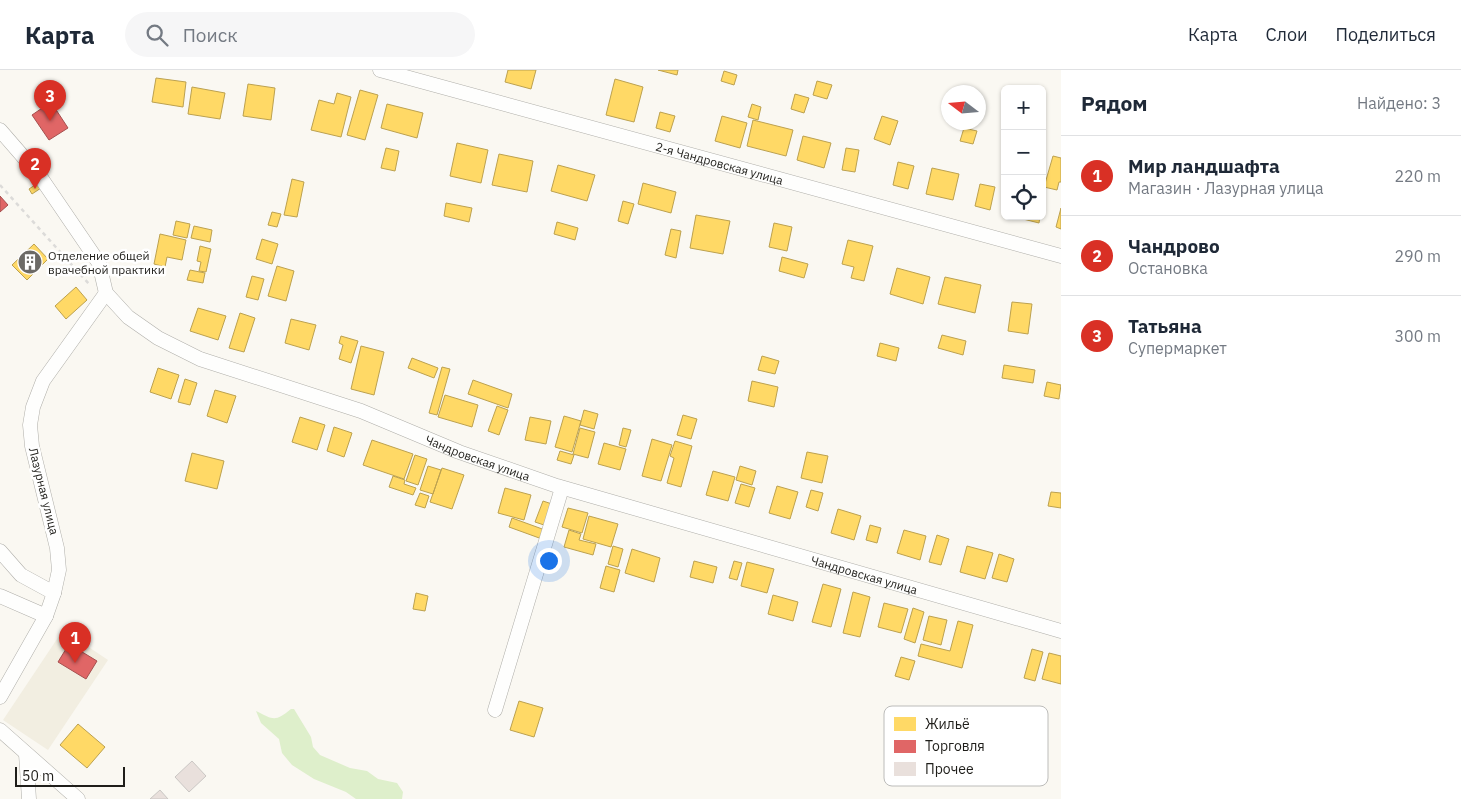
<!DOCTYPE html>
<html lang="ru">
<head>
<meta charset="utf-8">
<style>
	:root { --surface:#fff; --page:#f6f6f7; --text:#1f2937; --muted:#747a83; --line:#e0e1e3; --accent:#d93025 }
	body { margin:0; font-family:"IBM Plex Sans",sans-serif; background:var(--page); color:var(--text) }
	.controls { position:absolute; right:15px; top:15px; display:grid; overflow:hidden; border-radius:8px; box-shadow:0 1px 4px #0004 }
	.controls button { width:45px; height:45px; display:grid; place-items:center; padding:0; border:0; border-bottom:1px solid var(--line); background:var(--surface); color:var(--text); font:25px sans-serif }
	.compass { position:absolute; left:941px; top:15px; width:45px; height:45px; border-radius:50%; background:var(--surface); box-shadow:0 1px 4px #0004; rotate:286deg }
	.scale { position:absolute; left:15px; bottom:12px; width:110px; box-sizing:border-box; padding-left:5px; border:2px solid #1f1e1a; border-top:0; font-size:14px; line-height:18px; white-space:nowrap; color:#1f1e1a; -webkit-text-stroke:4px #fff; paint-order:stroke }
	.you { position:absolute; left:548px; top:490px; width:18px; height:18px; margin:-12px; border:4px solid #fff; border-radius:50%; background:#1a73e8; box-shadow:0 0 0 8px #1a73e833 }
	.badge { display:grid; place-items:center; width:32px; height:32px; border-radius:50%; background:var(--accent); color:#fff; font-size:16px; font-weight:700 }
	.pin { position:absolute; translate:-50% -41px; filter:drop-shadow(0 1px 2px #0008) }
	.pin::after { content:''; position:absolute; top:26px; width:18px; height:15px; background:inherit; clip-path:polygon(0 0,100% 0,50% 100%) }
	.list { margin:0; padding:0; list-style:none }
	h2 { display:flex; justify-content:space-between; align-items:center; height:65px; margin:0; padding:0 20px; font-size:21px }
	h2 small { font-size:16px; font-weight:400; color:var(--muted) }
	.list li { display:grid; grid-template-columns:32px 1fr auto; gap:15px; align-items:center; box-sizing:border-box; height:80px; padding:0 20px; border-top:1px solid var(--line) }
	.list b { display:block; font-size:19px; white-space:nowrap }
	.list p { margin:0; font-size:16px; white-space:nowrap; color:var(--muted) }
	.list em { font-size:16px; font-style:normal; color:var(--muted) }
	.icon { flex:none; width:28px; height:28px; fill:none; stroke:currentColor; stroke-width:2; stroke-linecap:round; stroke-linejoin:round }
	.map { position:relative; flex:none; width:1061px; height:729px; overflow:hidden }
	header { display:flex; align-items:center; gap:30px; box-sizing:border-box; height:70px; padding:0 25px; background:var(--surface); border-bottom:1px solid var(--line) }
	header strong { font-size:24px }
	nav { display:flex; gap:28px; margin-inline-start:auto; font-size:18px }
	.search { width:350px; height:45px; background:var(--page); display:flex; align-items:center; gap:12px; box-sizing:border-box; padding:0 18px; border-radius:28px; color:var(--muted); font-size:19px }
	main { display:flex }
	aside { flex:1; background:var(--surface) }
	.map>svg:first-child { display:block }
</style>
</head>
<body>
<header>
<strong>Карта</strong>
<div class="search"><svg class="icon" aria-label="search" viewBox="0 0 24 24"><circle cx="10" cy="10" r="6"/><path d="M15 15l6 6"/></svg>Поиск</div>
<nav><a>Карта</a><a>Слои</a><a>Поделиться</a></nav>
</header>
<main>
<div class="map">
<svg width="1061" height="729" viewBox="0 0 1061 729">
	<rect width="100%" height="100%" fill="#faf8f2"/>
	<!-- built -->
	<path fill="#f2eee1" d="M63,560L108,590L48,680L3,650Z"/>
	<!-- green -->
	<path fill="#deefcb" d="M291,639H294L311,667L313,677L320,685L350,698L367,701L378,709L397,713L403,722L402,729H356L346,722L314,709L292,695L282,683L279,669L261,653L256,641C274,650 275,652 291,639Z"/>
	<!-- homes -->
	<path fill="#ffd966" stroke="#bca14f" d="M508,0H536L531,19L505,12Z
		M658,0H678L677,5Z
		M724,1L737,5L734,15L721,11Z
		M156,8L186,12L183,37L152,32Z
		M615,9L643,17L634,52L606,45Z
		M817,11L832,15L827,29L813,25Z
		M248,14L275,18L271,50L243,46Z
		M192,17L225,23L220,49L188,44Z
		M360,20L378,25L365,70L347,65Z
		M337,23L351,27L341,67L311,60L319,30L334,34Z
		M795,24L809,28L804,43L791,39Z
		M387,34L423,43L417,68L381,58Z
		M752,34L761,37L758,50L748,47Z
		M660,42L675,46L670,62L656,58Z
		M722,46L747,53L740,78L715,71Z
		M882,46L898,51L890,75L874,69Z
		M753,50L793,60L786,86L747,76Z
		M964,58L977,61L973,74L960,71Z
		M803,66L831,73L824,98L797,90Z
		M457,73L488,80L481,113L450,106Z
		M386,78L399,81L395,101L381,98Z
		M846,78L859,80L855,102L842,100Z
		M499,84L533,91L527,122L492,115Z
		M1053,86L1061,88V112H1059L1057,120L1044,117Z
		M898,92L914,96L908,119L893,115Z
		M558,95L595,105L587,131L551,121Z
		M932,98L959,104L953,130L926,124Z
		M292,109L304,112L297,147L284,145Z
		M38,113L41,118L32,124L29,119Z
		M643,113L676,122L671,143L638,134Z
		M980,114L995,117L990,140L975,136Z
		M623,131L634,134L628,154L618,151Z
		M446,133L472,138L469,152L444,146Z
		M1061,138V159L1056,157Z
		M272,142L281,144L277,157L268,155Z
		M696,145L730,151L723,184L690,178Z
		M1011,146H1040L1039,153Z
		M176,151L190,154L187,168L173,165Z
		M557,152L578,158L575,170L554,164Z
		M774,153L792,157L787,181L769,177Z
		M194,156L212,160L210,172L191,168Z
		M671,159L681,161L676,188L665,185Z
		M160,164L186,170L182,190L167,187L165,197L154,194Z
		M262,169L278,174L272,194L256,189Z
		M848,170L873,176L864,211L851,208L854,197L842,194Z
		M34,174L48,189L27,210L12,195Z
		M200,176L211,179L206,202L199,201L201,192L197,191Z
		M782,187L808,194L804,208L779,201Z
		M277,196L294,201L286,231L268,226Z
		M897,198L930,207L923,234L890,224Z
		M190,200L205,203L203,213L187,210Z
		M252,206L264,209L258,230L246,227Z
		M945,207L981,215L975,243L938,234Z
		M76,217L87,230L66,249L55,236Z
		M1012,232L1032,234L1028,264L1008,261Z
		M198,238L226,246L218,270L190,261Z
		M240,243L255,248L244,282L229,278Z
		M291,249L316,255L309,280L285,273Z
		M942,265L966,271L963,285L938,278Z
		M341,266L358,271L351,293L339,289L343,275L339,273Z
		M880,273L899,278L896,291L877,286Z
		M361,276L384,282L374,325L351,319Z
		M762,286L779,291L775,304L758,300Z
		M412,288L438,298L434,308L408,298Z
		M1004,295L1035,300L1033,313L1002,308Z
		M442,297L450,299L437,345L429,343Z
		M158,298L179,305L171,329L150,322Z
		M185,309L197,313L190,335L178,332Z
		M473,310L512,324L508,338L468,324Z
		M752,311L778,317L774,337L748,331Z
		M1047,312L1061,315L1059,329L1044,326Z
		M215,320L236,326L227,353L207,346Z
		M445,325L478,335L472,357L438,347Z
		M497,336L508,340L499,365L488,361Z
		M584,340L598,344L594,359L580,355Z
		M683,345L697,349L691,369L677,365Z
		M564,346L581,351L572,382L555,377Z
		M300,347L325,355L317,380L292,372Z
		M530,347L551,351L546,374L525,370Z
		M334,357L352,363L344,387L327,381Z
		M580,358L595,362L588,388L573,384Z
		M623,358L631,360L626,377L619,375Z
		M652,369L672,375L661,411L642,406Z
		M372,370L413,384L404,409L363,395Z
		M675,371L692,376L681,417L667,413L674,388L670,386Z
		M604,373L626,379L620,400L598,394Z
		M560,381L574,385L571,394L557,390Z
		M807,382L828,386L822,413L801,408Z
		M192,383L224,391L217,419L185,411Z
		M415,385L427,389L418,415L406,411Z
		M428,396L441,400L433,424L420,420Z
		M740,396L756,401L752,415L736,410Z
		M442,398L464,405L452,439L430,432Z
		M713,401L735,407L728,431L706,425Z
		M393,406L405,410L404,414L416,418L413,425L389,417Z
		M741,414L755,418L749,437L735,433Z
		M777,416L798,422L790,449L769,443Z
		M505,418L531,425L524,450L498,443Z
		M811,420L823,423L818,441L806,437Z
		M1051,422L1061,423V438L1048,436Z
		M420,423L429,426L425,438L415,435Z
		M543,431L555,435L547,456L535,452Z
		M568,438L588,443L582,463L562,457Z
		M838,439L861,446L854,470L831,463Z
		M589,446L618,454L611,477L583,469Z
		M512,448L545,460L542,469L509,457Z
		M870,455L881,458L877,473L866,470Z
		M569,460L581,464L579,470L596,474L593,485L564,477Z
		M904,460L926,466L920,490L897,483Z
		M937,465L949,469L941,495L929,492Z
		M613,476L623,479L618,497L608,494Z
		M967,476L993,483L985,509L960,502Z
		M632,479L660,488L654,512L625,503Z
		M999,484L1014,489L1007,512L992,508Z
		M694,491L717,497L713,513L690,507Z
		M734,491L742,493L737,510L729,508Z
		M747,492L774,499L767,523L741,516Z
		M606,496L620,500L614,522L600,518Z
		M823,514L841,519L831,557L812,552Z
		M853,522L870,527L860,567L843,563Z
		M416,523L428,526L425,541L413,539Z
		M773,525L798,532L793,551L768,544Z
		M884,533L908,539L901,563L878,557Z
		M913,538L924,542L915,573L904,569Z
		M929,546L947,550L941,575L923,570Z
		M958,551L973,555L962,598L918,586L921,574L950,581Z
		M1032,579L1043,582L1035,611L1024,608Z
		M1049,583L1061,586V614L1042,609Z
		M901,587L915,591L909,610L895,606Z
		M519,631L543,638L534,667L510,660Z
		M78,654L105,677L87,698L60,675Z"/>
	<!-- shops -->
	<path fill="#e06666" stroke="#a6504f" d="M51,32L68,58L49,70L32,45Z
		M0,126L8,135L0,142Z
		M69,574L97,591L86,609L58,592Z"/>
	<!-- building -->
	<path fill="#e9e0dc" stroke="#cac7c4" d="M192,691L206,706L189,722L175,707Z
		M160,720L168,729H150Z"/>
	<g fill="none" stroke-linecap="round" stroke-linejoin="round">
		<defs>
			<g id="minor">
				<path id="s1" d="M380,0L1061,186"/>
				<path id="s2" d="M0,60L39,105L99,193L106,223L128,247L158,268L200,289L361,341L459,382L557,416L1061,561"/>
				<path d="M0,481L21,505L54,523"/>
				<path d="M0,526L46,546"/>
				<path d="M0,627L46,546L54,523L59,500L57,478L32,376L30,355L33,337L43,311L106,223"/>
				<path d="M495,640L562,418"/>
				<path d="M0,660L78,729"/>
				<path d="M26,684L29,729"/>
			</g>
		</defs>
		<!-- minor casing -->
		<use href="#minor" stroke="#afaea9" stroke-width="15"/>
		<!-- path -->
		<path stroke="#dcdbd9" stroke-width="2.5" stroke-dasharray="4 4" stroke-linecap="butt" d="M0,115L89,214"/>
		<!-- minor -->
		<use href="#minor" stroke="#fefefd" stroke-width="14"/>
	</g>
	<!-- icons -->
	<defs>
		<symbol id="building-disc" viewBox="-11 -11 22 22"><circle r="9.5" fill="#6c6a66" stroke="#fff"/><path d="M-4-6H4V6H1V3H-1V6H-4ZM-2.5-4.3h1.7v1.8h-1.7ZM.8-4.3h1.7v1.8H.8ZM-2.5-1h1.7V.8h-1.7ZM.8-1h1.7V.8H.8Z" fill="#fff"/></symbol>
	</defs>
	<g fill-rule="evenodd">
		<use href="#building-disc" x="16" y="178" width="28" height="28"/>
	</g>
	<g text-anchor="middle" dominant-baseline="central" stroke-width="5" stroke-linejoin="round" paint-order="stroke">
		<!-- street labels -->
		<g font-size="12" fill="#1f1e1a" stroke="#fff">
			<text stroke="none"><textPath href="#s1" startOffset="352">2-я Чандровская улица</textPath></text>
			<text stroke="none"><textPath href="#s2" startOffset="608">Чандровская улица</textPath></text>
			<text transform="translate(44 421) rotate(76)">Лазурная улица</text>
			<text stroke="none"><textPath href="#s2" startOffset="1012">Чандровская улица</textPath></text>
		</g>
		<!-- poi labels -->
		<g font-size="12" fill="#1f1e1a" stroke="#fff" text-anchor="start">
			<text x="48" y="185">Отделение общей<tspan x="48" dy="14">врачебной практики</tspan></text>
		</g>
	</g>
	<!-- legend -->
	<rect x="884" y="636" width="164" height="80" rx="8" fill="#fff" stroke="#bcbcba" stroke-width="1"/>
	<rect x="894" y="647" width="22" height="14" fill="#ffd966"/>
	<rect x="894" y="670" width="22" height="13" fill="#e06666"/>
	<rect x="894" y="692" width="22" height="14" fill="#e9e0dc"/>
	<g font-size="14" fill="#1f1e1a">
		<text x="925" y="659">Жильё</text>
		<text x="925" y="681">Торговля</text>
		<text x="925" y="704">Прочее</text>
	</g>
</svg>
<div class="controls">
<button>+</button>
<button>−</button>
<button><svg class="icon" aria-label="locate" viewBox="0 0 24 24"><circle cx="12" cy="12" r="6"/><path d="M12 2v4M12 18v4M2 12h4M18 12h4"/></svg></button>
</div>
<svg class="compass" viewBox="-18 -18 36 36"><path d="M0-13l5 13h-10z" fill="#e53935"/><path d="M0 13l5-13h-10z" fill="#747a83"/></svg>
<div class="scale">50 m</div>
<div class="you"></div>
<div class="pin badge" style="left:75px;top:593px">1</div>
<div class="pin badge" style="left:35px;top:119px">2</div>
<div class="pin badge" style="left:50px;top:51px">3</div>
</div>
<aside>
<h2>Рядом<small>Найдено: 3</small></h2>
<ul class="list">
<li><span class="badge">1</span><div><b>Мир ландшафта</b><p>Магазин · Лазурная улица</p></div><em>220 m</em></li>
<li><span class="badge">2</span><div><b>Чандрово</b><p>Остановка</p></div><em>290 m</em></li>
<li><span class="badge">3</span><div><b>Татьяна</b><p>Супермаркет</p></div><em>300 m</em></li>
</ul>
</aside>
</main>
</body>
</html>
